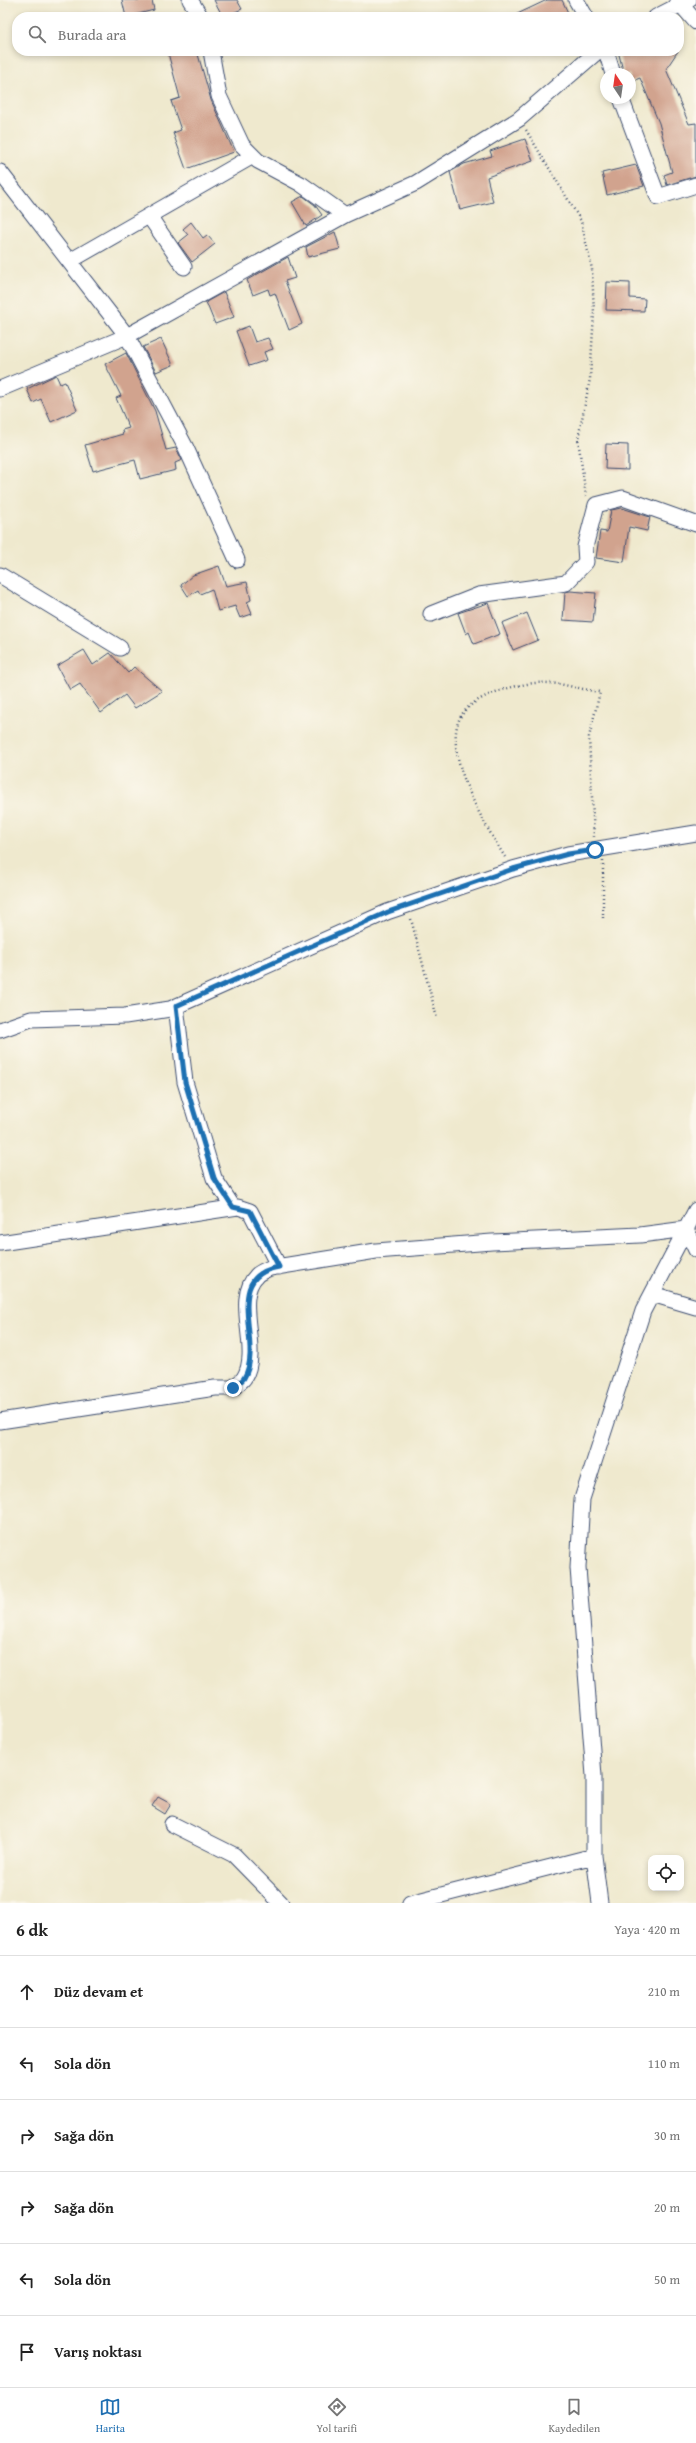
<!DOCTYPE html>
<html lang="tr">
<head>
<meta charset="utf-8">
<style>
	:root { --surface:#fff; --page:#f2f2f2; --text:#222; --muted:#767676; --line:#e0e0e0; --accent:#1f6fb2 }
	body { margin:0; font-family:"Gentium Book Plus",serif; background:var(--page); color:var(--text) }
	.controls { position:absolute; right:12px; bottom:12px; display:grid; overflow:hidden; border-radius:8px; box-shadow:0 2px 6px #0003 }
	.controls button { width:36px; height:36px; display:grid; place-items:center; padding:0; border:0; border-bottom:1px solid var(--line); background:var(--surface); color:var(--text); font:20px sans-serif }
	.compass { position:absolute; left:600px; top:68px; width:36px; height:36px; border-radius:50%; background:var(--surface); box-shadow:0 2px 6px #0003; rotate:347deg }
	.stop { position:absolute; width:12px; height:12px; margin:-9px; border:3px solid #1f6fb2; border-radius:50%; background:#fff }
	.stop.end { background:#1f6fb2; border-color:#fff; box-shadow:0 1px 4px #0008 }
	.list { margin:0; padding:0; list-style:none }
	h2 { display:flex; justify-content:space-between; align-items:center; height:52px; margin:0; padding:0 16px; font-size:17px }
	h2 small { font-size:13px; font-weight:400; color:var(--muted) }
	.list li { display:grid; grid-template-columns:26px 1fr auto; gap:12px; align-items:center; box-sizing:border-box; height:72px; padding:0 16px; border-top:1px solid var(--line) }
	.list b { display:block; font-size:15px; white-space:nowrap }
	.list em { font-size:13px; font-style:normal; color:var(--muted) }
	.icon { flex:none; width:22px; height:22px; fill:none; stroke:currentColor; stroke-width:2; stroke-linecap:round; stroke-linejoin:round }
	.map { position:relative; flex:none; width:696px; height:1903px; overflow:hidden }
	.search { position:absolute; background:var(--surface); box-shadow:0 2px 6px #0003; left:12px; right:12px; top:12px; height:44px; display:flex; align-items:center; gap:10px; box-sizing:border-box; padding:0 14px; border-radius:16px; color:var(--muted); font-size:15px }
	.sheet { height:484px; background:var(--surface) }
	nav { display:flex; justify-content:space-around; align-items:center; box-sizing:border-box; height:56px; border-top:1px solid var(--line); background:var(--surface); font-size:11px; color:var(--muted) }
	nav a { display:grid; justify-items:center; gap:2px }
	nav .on { color:var(--accent) }
	.map>svg:first-child { display:block }
</style>
</head>
<body>
<div class="map">
<svg width="696" height="1903" viewBox="0 0 696 1903">
	<rect width="100%" height="100%" fill="#fbf7ec"/>
	<filter id="ink" filterUnits="userSpaceOnUse"><feTurbulence type="fractalNoise" baseFrequency=".025" numOctaves="2"/><feDisplacementMap in="SourceGraphic" scale="8" xChannelSelector="R" yChannelSelector="G"/><feConvolveMatrix kernelMatrix="1 2 1 2 8 2 1 2 1" color-interpolation-filters="sRGB"/></filter>
	<filter id="wash" filterUnits="userSpaceOnUse"><feTurbulence type="fractalNoise" baseFrequency=".012" numOctaves="4" result="noise"/><feDisplacementMap in="SourceGraphic" scale="16" xChannelSelector="R" yChannelSelector="G"/><feGaussianBlur stdDeviation="0.9" result="paint"/><feColorMatrix in="noise" values="0 0 0 0 0 0 0 0 0 0 0 0 0 0 0 0 0 1.4 0 .05"/><feComposite in="paint" operator="in"/></filter>
	<g filter="url(#wash)">
		<rect width="100%" height="100%" fill="#efe9ce"/>
		<g id="blocks">
			<!-- building -->
			<path fill="#d1a38e" d="M122,0H152L154,10L126,17Z
				M214,0H237L242,9L223,17Z
				M547,0H562L570,17H511Z
				M175,51H197L211,100L234,152L186,169L173,133L181,130L171,101L180,98L168,53Z
				M618,51H678L666,69L689,124L696,123V176L667,185L664,175L672,172L659,123L640,78L630,82V74H624Z
				M525,139L533,161L487,177L493,202L460,210L450,172L464,164L492,156L490,151Z
				M636,165L644,186L607,195L602,173Z
				M303,196L315,205L322,215L306,226L292,202Z
				M191,222L203,238L207,235L215,244L192,262L178,243L188,235L183,229Z
				M335,232L340,249L308,257L306,247Z
				M288,257L295,278L285,281L302,324L289,330L275,293L270,295L268,289L253,295L247,280Z
				M607,282L630,283V298L645,299L644,311L606,310Z
				M224,292L234,317L215,324L206,302Z
				M249,326L255,342L268,338L273,349L264,352L267,360L249,366L236,331Z
				M161,339L173,365L156,372L143,347Z
				M126,353L155,411L166,450L176,448L182,460L175,463L176,470L140,479L135,460L93,471L85,445L123,434L122,430L129,428L116,398L121,396L105,364Z
				M56,375L60,384L65,382L77,410L51,422L41,399L33,403L27,389Z
				M606,444L628,445V470L605,469Z
				M622,508L650,517L647,531L629,527L624,562L596,558L600,531L607,532L611,510Z
				M219,566L226,586L247,582L251,600L247,602L252,614L240,618L235,606L218,611L212,589L200,594L198,590L188,596L181,585L193,575Z
				M570,591L596,593L593,622L563,620L565,592Z
				M488,603L500,634L474,644L469,632L466,634L458,613Z
				M527,613L538,640L513,650L502,623Z
				M84,650L93,665L110,653L128,673L134,667L162,691L135,708L125,695L101,713L80,684L70,690L57,666Z
				M158,1797L171,1804L165,1814L152,1806Z"/>
		</g>
	</g>
	<g filter="url(#ink)">
		<use href="#blocks" fill-opacity="0" stroke="#3b4b6f" stroke-width="1"/>
		<g fill="none" stroke-linecap="round" stroke-linejoin="round">
			<defs>
				<path id="street" d="M190,0L201,17
					M576,0L586,17
					M677,0L696,22
					M656,17L689,0
					M211,51L219,96L242,145L258,161L301,184L345,215
					M606,51L613,74
					M621,98L658,197L696,185
					M0,172L127,336L186,448L237,560
					M149,216L184,267
					M70,261L253,156
					M0,389L127,336L345,215L416,183L519,119L598,51
					M0,575L120,648
					M431,614L479,595L566,583L586,562L585,547L596,505L623,498L696,524
					M176,1006L185,1082L214,1178L233,1207
					M0,1030L31,1019L125,1016L170,1009L387,912L513,869L568,854L696,833
					M0,1243L238,1207L250,1211L279,1267
					M652,1294L696,1307
					M0,1421L215,1388H233C236,1385 242,1381 244,1378C262,1349 232,1300 257,1275C260,1272 266,1270 270,1268L376,1251L492,1242L640,1235L686,1229L696,1250
					M172,1824L234,1855L281,1903
					M410,1903L594,1856
					M600,1903L594,1856V1776L578,1568L582,1499L643,1311L696,1210"/>
			</defs>
			<!-- street casing -->
			<use href="#street" stroke="#3b4b6f" stroke-width="17"/>
			<!-- path -->
			<path stroke="#3b4b6f" stroke-width="2.5" stroke-dasharray="1 3" stroke-linecap="butt" d="M526,130L581,221L592,269L594,313L590,379L578,439L586,496
				M505,857C486,827 440,752 461,716C474,695 511,686 534,683C557,681 578,689 600,692L589,737L594,837
				M603,861V920
				M411,919L437,1018"/>
			<!-- street -->
			<use href="#street" stroke="#fff" stroke-width="15"/>
		</g>
	</g>
	<g fill="none" stroke-linecap="round" stroke-linejoin="round" filter="url(#ink)">
		<!-- route -->
		<path stroke="#1f6fb2" stroke-width="5" d="M233,1388C236,1385 242,1381 244,1378C265,1344 220,1276 279,1267L250,1211L233,1207L214,1178L185,1082L176,1006L388,912L513,869L568,854L595,850"/>
	</g>
</svg>
<div class="controls">
<button><svg class="icon" aria-label="locate" viewBox="0 0 24 24"><circle cx="12" cy="12" r="6"/><path d="M12 2v4M12 18v4M2 12h4M18 12h4"/></svg></button>
</div>
<svg class="compass" viewBox="-18 -18 36 36"><path d="M0-13l5 13h-10z" fill="#e53935"/><path d="M0 13l5-13h-10z" fill="#767676"/></svg>
<div class="stop" style="left:595px;top:850px"></div>
<div class="stop end" style="left:233px;top:1388px"></div>
<div class="search"><svg class="icon" aria-label="search" viewBox="0 0 24 24"><circle cx="10" cy="10" r="6"/><path d="M15 15l6 6"/></svg>Burada ara</div>
</div>
<section class="sheet">
<h2>6 dk<small>Yaya · 420 m</small></h2>
<ul class="list">
<li><svg class="icon" aria-label="ahead" viewBox="0 0 24 24"><path d="M12 20V5M6 11l6-6 6 6"/></svg><div><b>Düz devam et</b></div><em>210 m</em></li>
<li><svg class="icon" aria-label="left" viewBox="0 0 24 24"><path d="M17 20v-9H6M10 6l-5 5 5 5"/></svg><div><b>Sola dön</b></div><em>110 m</em></li>
<li><svg class="icon" aria-label="right" viewBox="0 0 24 24"><path d="M7 20v-9h11M14 6l5 5-5 5"/></svg><div><b>Sağa dön</b></div><em>30 m</em></li>
<li><svg class="icon" aria-label="right" viewBox="0 0 24 24"><path d="M7 20v-9h11M14 6l5 5-5 5"/></svg><div><b>Sağa dön</b></div><em>20 m</em></li>
<li><svg class="icon" aria-label="left" viewBox="0 0 24 24"><path d="M17 20v-9H6M10 6l-5 5 5 5"/></svg><div><b>Sola dön</b></div><em>50 m</em></li>
<li><svg class="icon" aria-label="arrive" viewBox="0 0 24 24"><path d="M6 21V4h12l-3 4 3 4H6"/></svg><div><b>Varış noktası</b></div></li>
</ul>
</section>
<nav>
<a class="on"><svg class="icon" aria-label="map" viewBox="0 0 24 24"><path d="M3 6l6-2 6 2 6-2v14l-6 2-6-2-6 2zM9 4v14M15 6v14"/></svg>Harita</a>
<a><svg class="icon" aria-label="directions" viewBox="0 0 24 24"><path d="M12 3l9 9-9 9-9-9zM9 14v-3h6M13 9l2 2-2 2"/></svg>Yol tarifi</a>
<a><svg class="icon" aria-label="saved" viewBox="0 0 24 24"><path d="M7 4h10v16l-5-4-5 4z"/></svg>Kaydedilen</a>
</nav>
</body>
</html>
